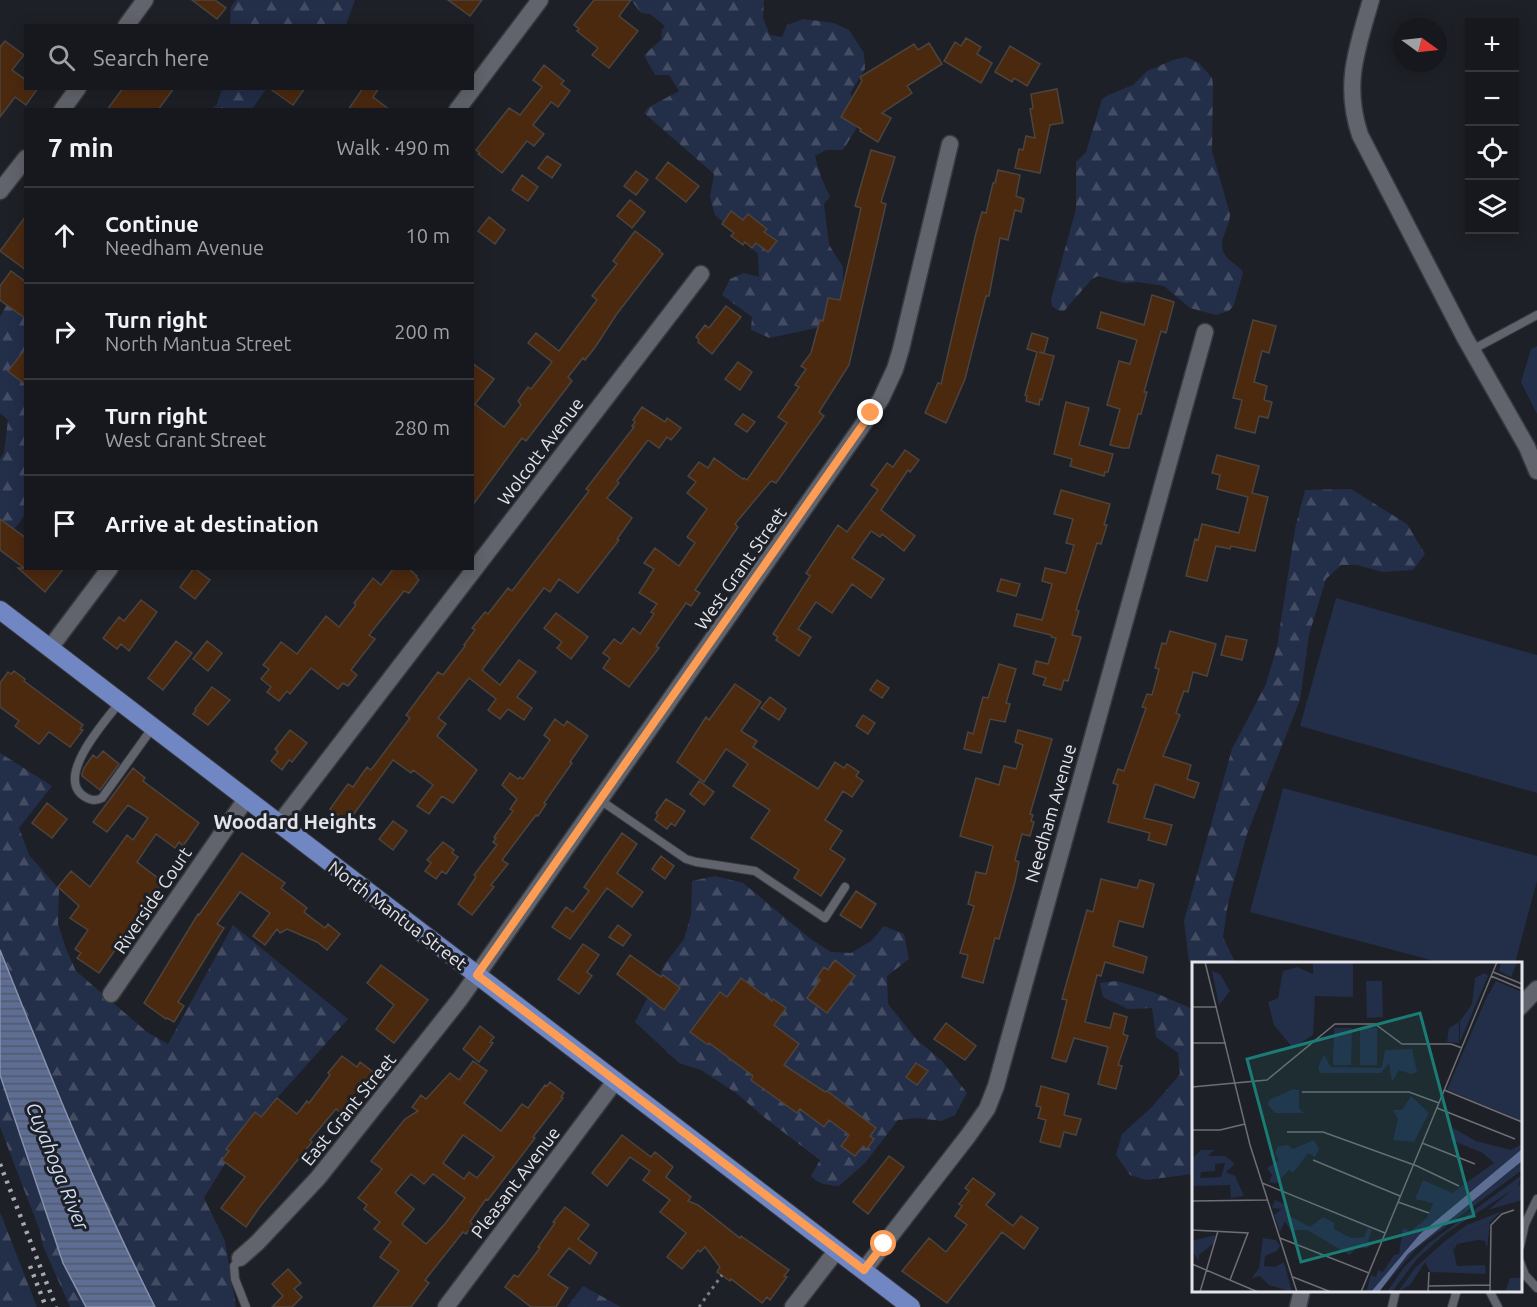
<!DOCTYPE html>
<html lang="en">
<head>
<meta charset="utf-8">
<style>
	:root { --surface:#16181d; --page:#23252a; --text:#f1f3f6; --muted:#9ea0a4; --line:#35373b }
	body { margin:0; font-family:Ubuntu,sans-serif; background:var(--page); color:var(--text) }
	.controls { position:absolute; right:18px; top:18px; display:grid; overflow:hidden; border-radius:0px; box-shadow:0 3px 15px #0003 }
	.controls button { width:54px; height:54px; display:grid; place-items:center; padding:0; border:0; border-bottom:2px solid var(--line); background:var(--surface); color:var(--text); font:30px sans-serif }
	.compass { position:absolute; left:1393px; top:18px; width:54px; height:54px; border-radius:50%; background:var(--surface); box-shadow:0 3px 15px #0003; rotate:105deg }
	.stop { position:absolute; width:18px; height:18px; margin:-14px; border:4px solid #fd9d55; border-radius:50%; background:#fff }
	.stop.end { background:#fd9d55; border-color:#fff; box-shadow:0 2px 6px #0008 }
	.list { margin:0; padding:0; list-style:none }
	h2 { display:flex; justify-content:space-between; align-items:center; height:78px; margin:0; padding:0 24px; font-size:26px }
	h2 small { font-size:20px; font-weight:400; color:var(--muted) }
	.list li { display:grid; grid-template-columns:39px 1fr auto; gap:18px; align-items:center; box-sizing:border-box; height:96px; padding:0 24px; border-top:2px solid var(--line) }
	.list b { display:block; font-size:22px; white-space:nowrap }
	.list p { margin:0; font-size:20px; white-space:nowrap; color:var(--muted) }
	.list em { font-size:20px; font-style:normal; color:var(--muted) }
	.icon { flex:none; width:33px; height:33px; fill:none; stroke:currentColor; stroke-width:2; stroke-linecap:round; stroke-linejoin:round }
	.map { position:relative; flex:none; width:1537px; height:1307px; overflow:hidden }
	.search { position:absolute; background:var(--surface); box-shadow:0 3px 15px #0003; left:24px; top:24px; width:450px; height:66px; display:flex; align-items:center; gap:15px; box-sizing:border-box; padding:0 21px; border-radius:0px; color:var(--muted); font-size:22px }
	.panel { position:absolute; background:var(--surface); box-shadow:0 3px 15px #0003; left:24px; top:108px; width:450px; height:462px; border-radius:0px }
	.map>svg:first-child { display:block }
</style>
</head>
<body>
<div class="map">
<svg width="1537" height="1307" viewBox="0 0 1537 1307">
	<defs>
		<pattern id="forest-firs" width="22" height="20" patternUnits="userSpaceOnUse" patternTransform="scale(1.5)"><rect width="22" height="20" fill="#232e49"/><path d="M5 1l3.5 6h-7zM16 11l3.5 6h-7z" fill="#434c63"/></pattern>
		<pattern id="water-rules" width="6" height="5" patternUnits="userSpaceOnUse" patternTransform="scale(1.5)"><rect width="6" height="5" fill="#5e6d93"/><path d="M0 2.5h6" fill="none" stroke="#51596c"/></pattern>
	</defs>
	<rect width="100%" height="100%" fill="#1e2027"/>
	<!-- forest -->
	<path fill="url(#forest-firs)" d="M236,0H355L346,25H230L231,7Z
		M631,0H764L763,18L770,35L782,37L787,25L803,19L834,23L849,30L864,53L865,69L851,92L856,129L843,150H826L815,156L821,177L830,197L824,204L829,245L843,267V322L770,338L751,330L752,317L722,295L730,279L744,273L759,277L758,254L715,215L710,197L714,174L644,113L649,107L679,91L669,75H655L644,55L661,40L662,30L665,26L650,14L641,13Z
		M1186,57L1199,63L1212,78L1213,85L1212,151L1230,214C1230,228 1216,242 1225,255C1230,262 1238,265 1243,272L1234,305L1229,311L1216,315L1190,308L1164,286L1138,282L1124,283L1098,276L1092,279L1064,311L1057,310L1052,306L1051,299L1076,209V162L1086,152L1102,99L1108,95L1133,85L1147,71L1173,60Z
		M222,89V88L266,89L252,109H211L217,104Z
		M25,282V513L21,521L0,544V459L4,453L8,420L0,413V317L10,299Z
		M1351,489L1407,524L1425,554L1413,570L1383,572L1357,565H1341L1326,579L1309,635L1300,700L1247,834L1228,903L1223,937L1234,960L1240,963L1193,965L1189,962L1184,921L1232,749L1266,684L1277,647L1295,529L1305,490Z
		M0,753L52,786L19,828L29,855L59,889L58,924L66,949L76,971L147,1032L168,1044L233,925L348,1019L240,1139L204,1198L225,1241L236,1307H155L130,1258L66,1115L0,950Z
		M715,876L743,883L812,940L831,952L851,953L871,941L884,926L904,934L909,959L887,976L888,1004L917,1040L942,1061L967,1093L955,1115L941,1121L918,1118L898,1120L865,1163L839,1186C828,1185 819,1185 811,1176L820,1160L770,1122L736,1093L701,1070L679,1063L635,1022L665,964L684,939L691,915L692,881Z
		M1117,981L1153,992L1193,1009V1174L1146,1180L1130,1175L1116,1155L1122,1134L1152,1107L1180,1074L1178,1053L1156,1037L1152,1008L1128,1009L1103,997L1100,983Z
		M0,1075L63,1263L86,1307H70L43,1246L40,1231L0,1127Z
		M0,1212L37,1307H0Z
		M583,1286L621,1307H567Z"/>
	<!-- pitch -->
	<path fill="#232e49" d="M1537,346V414L1521,382L1531,349Z
		M1336,598L1537,655V793L1300,726Z
		M1283,788L1537,856V881L1515,963H1442L1250,912Z"/>
	<!-- water -->
	<path fill="url(#water-rules)" stroke="#8691ad" stroke-width="1.5" d="M0,950C48,1070 96,1191 155,1307H86L63,1263L0,1075Z"/>
	<!-- building -->
	<path fill="#4b290f" stroke="#4b443f" stroke-width="1.5" fill-rule="evenodd" d="M192,0H215L226,8L217,19Z
		M448,0H482L470,16Z
		M594,0H631L619,16L638,31L609,68L592,55L598,48L577,31L579,29L574,25Z
		M966,38L981,47L977,54L992,63L981,83L944,61L955,42L961,46Z
		M5,41L24,55L12,70L26,80V88H38L26,105L15,97L0,117V47Z
		M929,43L942,64L907,86L912,93L882,113L891,118L878,142L860,131L861,129L841,117L862,81L860,77L914,44L918,50Z
		M1010,46L1040,64L1027,86L1014,78L1012,82L995,72Z
		M544,65L564,81L561,84L570,91L558,107L551,102L533,125L544,134L534,146L527,141L502,173L478,154L480,153L476,150L509,108L520,115L542,87L533,80Z
		M123,88H174L158,110H107Z
		M269,88H305L293,105Z
		M363,88H379L373,97L390,110H348Z
		M1057,89L1063,123L1050,125L1040,173L1015,168L1019,149L1023,150L1026,136L1035,138L1030,109L1033,108L1031,94Z
		M871,150L895,157L881,202L886,204L849,365L819,412L824,416L776,483L772,481L770,482L735,524L738,527L695,590L700,593L691,606L686,603L656,646L659,648L629,687L603,668L610,658L603,653L614,639L621,644L633,628L640,634L654,614L651,612L657,604L639,593L654,569L644,563L655,548L679,566L695,543L687,537L707,509L687,493L696,482L688,476L699,462L708,468L714,458L743,479L744,478L747,480L787,423L778,417L799,387L795,385L806,369L801,366L811,353L820,320L823,321L828,298L840,300L861,208L855,206Z
		M547,156L561,165L552,178L538,168Z
		M668,162L699,186L686,202L656,178Z
		M998,170L1020,175L1016,196L1024,199L1021,212L1015,210L1008,240L1000,238L989,296H986L965,379L946,423L925,413L938,383L941,384L976,233L982,212L986,213L993,183H995Z
		M636,171L648,180L636,195L624,186Z
		M522,175L538,187L528,201L512,190Z
		M630,200L645,212L632,228L617,216Z
		M731,211L743,220L748,214L767,229L764,232L777,241L768,252L756,243L752,248L745,242L743,245L731,236L734,233L722,224Z
		M26,216V270L0,251Z
		M489,217L505,230L495,244L478,231Z
		M635,231L660,250L659,251L663,254L616,315L596,346L585,360L583,358L568,377L572,381L526,441L522,438L472,506V363L494,379L475,404L504,427L521,405L518,401L528,387L531,389L539,379L552,362L528,343L536,333L559,351L597,300L592,296L617,264L613,261Z
		M11,271L26,282V319L0,300V286Z
		M1152,295L1174,302L1166,333L1161,331L1144,392H1147L1141,414H1138L1129,448H1123L1110,445L1120,409L1107,405L1119,361L1130,364L1137,340L1097,328L1101,312L1144,325Z
		M726,306L741,317L712,354L698,342L699,340L696,337L705,325L709,328Z
		M1253,320L1276,326L1269,353L1262,351L1254,382L1267,386L1264,400L1272,402L1268,418L1259,416L1255,433L1235,428L1242,400L1233,398Z
		M1032,333L1048,338L1044,353L1039,352L1054,356L1042,400L1040,399L1039,405L1026,401L1027,396L1025,395L1037,352L1027,349Z
		M26,348V385L8,371Z
		M738,362L752,372L740,390L725,379Z
		M1066,402L1089,408L1079,445L1113,454L1108,472H1105L1104,476L1070,466L1072,459L1054,454Z
		M642,407L665,422L667,418L681,428L671,440L667,437L659,448L648,440L617,481L619,483L607,498L632,518L617,539L619,540L578,593L559,579L550,592L544,588L482,670L500,685L519,660L536,672L517,697L532,708L524,720L508,709L500,719L488,710L496,699L469,678L438,718L446,724L437,736L477,770L453,803L442,796L429,814L417,806L433,785L413,770L411,773L393,760L348,822L330,809L348,784L353,787L367,767L371,770L410,718L406,715L438,672L443,675L465,646L464,645L475,630L472,628L485,612L488,614L508,588L512,591L589,491L586,489L634,427L632,426L635,422L633,420Z
		M743,414L755,422L747,432L735,424Z
		M905,450L919,460L910,472L908,470L881,510L915,536L904,551L882,534L880,537L871,531L852,558L884,579L871,598L852,584L832,613L816,602L798,629L811,637L799,656L776,640L778,637L773,634L810,576L806,573L838,525L847,532L878,490L871,485L887,463L893,467Z
		M1217,455L1259,466L1252,493L1268,497L1255,551L1231,546L1230,549L1216,546L1207,581L1186,576L1195,539L1198,540L1202,524L1239,533L1248,497L1217,489L1220,475L1212,473Z
		M1061,490L1110,504L1104,525H1107L1101,544L1097,543L1076,610L1079,611L1072,635L1081,637L1068,681L1064,680L1061,690L1043,685L1046,678L1033,674L1036,661L1048,664L1056,638L1051,637V635L1014,626L1017,614L1042,620L1052,584L1042,581L1045,568L1066,573L1074,545L1066,543L1073,519L1054,514Z
		M0,519L26,538V568H64L45,592L18,568H24L0,550Z
		M194,568L210,580L195,599L180,587Z
		M394,568H408L417,576L416,577L419,580L409,593L404,591L369,635L375,639L351,670L357,675L348,686L343,683L338,689L311,668L290,694L287,691L279,701L267,692L271,687L261,679L269,669L263,665L281,642L297,654L326,616L339,627L356,605L354,603L373,578L381,585Z
		M1001,579L1020,584L1016,596L997,591Z
		M141,600L157,612L129,651L121,644L117,649L103,638L119,617L124,621Z
		M556,613L588,637L571,659L557,648L562,642L544,628Z
		M1170,631L1216,644L1207,676L1193,672L1188,692L1184,691L1176,713L1180,715L1163,756L1191,765L1187,779L1199,783L1194,798L1155,784L1144,818L1172,825L1166,845L1148,840L1150,833L1108,822L1118,785L1113,783L1118,769L1124,771L1146,708L1142,707L1147,694L1152,695L1159,669L1155,668L1162,643L1166,644Z
		M1226,636L1247,640L1242,660L1221,655Z
		M176,641L192,653L163,690L148,678Z
		M207,641L222,653L208,671L193,659Z
		M999,664L1016,669L1006,703L1010,704L1005,722L990,719L981,753L964,749L968,732L973,734L983,697L988,698Z
		M14,671L25,679L24,681L83,725L80,729L83,730L70,747L49,732L39,744L15,726L19,721L0,707V683L8,672L11,674Z
		M877,680L889,688L882,698L870,690Z
		M735,684L761,702L741,731L757,741L753,747L818,789L835,762L844,768L847,764L859,772L856,776L863,781L852,797L843,791L825,820L842,831L830,849L845,859L821,896L794,878L799,870L751,838L770,810L733,786L748,764L726,749L704,782L677,762L706,717L709,720Z
		M212,687L230,700L208,725L193,714L196,710L195,709Z
		M770,697L786,709L779,720L761,708Z
		M863,715L875,723L868,734L856,726Z
		M555,719L564,726L567,721L588,736L570,762L572,763L544,803L546,804L538,816L536,815L502,860L508,864L491,885L494,887L472,915L458,904L476,877L474,875L497,845L493,842L496,838L494,837L513,811L510,809L517,799L502,785L510,773L518,779L520,777L523,779L550,740L544,735Z
		M290,730L307,743L292,762L289,760L282,770L271,761L278,752L275,749Z
		M1018,730L1052,739L1030,814L1033,815L1031,821L1034,822L1030,836L1022,834L1015,860L1019,862L1015,882L999,939L995,938L983,983L962,977L968,955L960,953L974,906L968,904L976,872L986,874L993,846L960,836L976,778L999,785L1004,766L1016,769L1023,745L1015,742Z
		M103,751L119,764L100,790L82,776V774L84,768L93,755L97,758Z
		M133,768L145,778L143,781L199,823L183,846L179,842L175,848L156,834L137,862L163,882L99,973L77,958L81,953L75,949L88,930L70,918L79,906L58,887L71,871L90,887L127,835L133,840L148,818L128,805L107,832L93,822Z
		M699,781L714,792L704,805L690,794Z
		M666,799L685,811L675,826L671,823L667,829L655,820L658,815L656,813Z
		M47,803L67,819L52,838L32,823Z
		M393,821L407,831L393,850L379,839Z
		M622,833L637,844L617,873L643,892L632,907L607,888L570,939L552,927L566,907L573,912L589,891L584,887Z
		M443,842L454,850L452,853L458,857L446,874L442,871L436,879L425,871L431,863L427,860Z
		M242,853L285,883L281,888L307,908L304,912L325,928L328,924L340,934L327,950L317,942L287,929L280,933L277,929L265,945L253,936L270,913L240,892L217,924L224,928L178,1002L184,1006L174,1022L167,1018L166,1019L144,1003L198,914L199,915Z
		M661,856L674,866L665,879L652,869Z
		M1101,879L1137,888L1140,880L1154,884L1143,927L1119,921L1113,946L1147,957L1143,973L1105,962L1101,976L1097,975L1085,1022L1110,1028L1114,1013L1127,1017L1123,1034L1128,1036L1118,1065L1122,1066L1116,1089L1098,1084L1108,1047L1074,1038L1066,1062L1052,1058L1067,1000L1062,999L1087,910L1093,912Z
		M856,891L876,904L861,928L840,915Z
		M618,925L631,935L623,946L609,937Z
		M583,944L599,955L587,972L592,976L579,994L558,979Z
		M630,955L661,977L663,975L680,988L664,1010L617,974Z
		M835,960L855,976L827,1013L807,998L820,980L817,977L824,967L828,970Z
		M381,965L428,1000L394,1043L376,1029L394,1005L367,983Z
		M741,978L772,1001L773,999L786,1008L774,1025L799,1044L784,1065L825,1092L827,1091L876,1128L870,1136L874,1139L867,1149L863,1146L855,1156L841,1146L849,1135L829,1120L824,1127L800,1109L797,1113L751,1080L753,1076L709,1043L708,1045L690,1032L720,992L727,997Z
		M946,1023L976,1046L965,1060L934,1039Z
		M480,1026L494,1037L490,1042L493,1043L479,1062L463,1049Z
		M342,1056L357,1067L360,1062L373,1072L343,1115L336,1109L310,1140L312,1142L259,1208L246,1227L221,1208L245,1177L222,1160L229,1151L226,1149L255,1112L261,1117L277,1098L297,1114L307,1101L309,1103L330,1075L328,1073Z
		M473,1061L487,1071L464,1103L501,1131L522,1104L528,1108L545,1085L547,1086L550,1082L564,1093L561,1097L563,1098L533,1137L535,1138L488,1200L486,1199L470,1222L473,1225L466,1234L463,1232L425,1280L429,1283L411,1307H373L399,1271L380,1257L391,1242L374,1229L380,1222L364,1209L367,1205L358,1198L382,1169L371,1161L405,1119L418,1111L412,1107L421,1095L426,1099L450,1073L459,1080ZM463,1135L494,1157L477,1178L469,1172L464,1179L443,1163ZM411,1174L424,1184L433,1174L465,1198L444,1225L426,1244L402,1224L414,1209L395,1193Z
		M916,1063L928,1071L917,1085L906,1077Z
		M1041,1086L1069,1094L1064,1115L1081,1119L1076,1135L1064,1132L1060,1147L1040,1142L1046,1120L1038,1118L1041,1107L1036,1106Z
		M622,1135L651,1157L655,1152L673,1167L666,1177L691,1197L688,1201L698,1205L740,1238L741,1236L789,1270L784,1276L787,1277L770,1300L767,1297L762,1303L731,1279L730,1281L717,1272L720,1267L705,1247L700,1252L698,1250L682,1269L667,1257L686,1233L660,1212L670,1200L643,1180L650,1171L630,1157L607,1186L592,1173Z
		M889,1156L904,1167L868,1214L853,1202Z
		M973,1178L995,1194L986,1205L1013,1226L1021,1216L1038,1228L1024,1249L1002,1232L947,1303L902,1271L929,1238L946,1252L967,1225L955,1216L962,1206L959,1204L969,1191L965,1188Z
		M565,1207L589,1225L578,1239L597,1253L590,1264L569,1248L548,1275L568,1288L559,1302L556,1307H531L505,1287L514,1275L518,1277L540,1248L538,1247L555,1223L553,1222Z
		M288,1269L301,1283L294,1289L302,1297L292,1307H272L283,1296L272,1284Z"/>
	<g fill="none" stroke-linecap="round" stroke-linejoin="round">
		<defs>
			<path id="lane" d="M1472,350L1537,315
				M120,702C106,720 58,773 81,794C88,800 94,802 102,798L153,727
				M600,800L686,859L696,862L755,871L825,918L845,887
				M1520,1246L1525,1224L1537,1199
				M240,1258L234,1266L235,1279L246,1307
				M1520,1262L1525,1275L1537,1288
				M1489,1290L1498,1307
				M1392,1307L1396,1290
				M1452,1307L1457,1290"/>
			<path id="street" d="M1371,0C1357,49 1343,84 1360,135L1465,338L1527,447L1537,471
				M126,26L145,0
				M62,110L78,88
				M457,110L540,0
				M0,191L26,158
				M50,648L110,568
				M279,824L701,274
				M111,994L246,799
				M1520,1007L1537,989
				M240,1258L257,1243L318,1178L460,999L881,399L895,369L901,349L950,144
				M864,1270L968,1136L987,1109L996,1086L1205,332
				M446,1307L616,1080
				M793,1307L837,1250
				M1298,1307L1302,1290"/>
			<path id="primary" d="M0,610L911,1307"/>
		</defs>
		<!-- lane casing -->
		<use href="#lane" stroke="#383a40" stroke-width="10"/>
		<!-- street casing -->
		<use href="#street" stroke="#383a40" stroke-width="19"/>
		<!-- primary casing -->
		<use href="#primary" stroke="#383a40" stroke-width="20"/>
		<!-- path -->
		<path stroke="#7b7d83" stroke-width="3" stroke-dasharray="3 4.5" stroke-linecap="butt" d="M699,1307L722,1275"/>
		<!-- lane -->
		<use href="#lane" stroke="#61646c" stroke-width="8"/>
		<!-- street -->
		<use href="#street" stroke="#61646c" stroke-width="16"/>
		<!-- primary -->
		<use href="#primary" stroke="#7187c3" stroke-width="18"/>
		<!-- rail -->
		<path stroke="#a8aab0" stroke-width="4.5" stroke-dasharray="3 6" stroke-linecap="butt" d="M0,1164L56,1307
			M30,1266L46,1307"/>
	</g>
	<g fill="none" stroke-linecap="round" stroke-linejoin="round">
		<!-- route -->
		<path stroke="#fd9d55" stroke-width="8" d="M871,413L477,975L864,1270L884,1244"/>
	</g>
	<g text-anchor="middle" dominant-baseline="central" stroke-width="6" stroke-linejoin="round" paint-order="stroke">
		<!-- street labels -->
		<g font-size="18" fill="#e3e5ea" stroke="#1e2027">
			<text transform="translate(540 451) rotate(-53)">Wolcott Avenue</text>
			<text transform="translate(740 568) rotate(-55)">West Grant Street</text>
			<text transform="translate(1050 813) rotate(-74)">Needham Avenue</text>
			<text transform="translate(152 900) rotate(-56)">Riverside Court</text>
			<text transform="translate(398 915) rotate(37)">North Mantua Street</text>
			<text transform="translate(348 1109) rotate(-51)">East Grant Street</text>
			<text transform="translate(515 1182) rotate(-53)">Pleasant Avenue</text>
		</g>
		<!-- neighbourhood labels -->
		<g font-size="20" font-weight="bold" fill="#e3e5ea" stroke="#1e2027">
			<text x="295" y="821">Woodard Heights</text>
		</g>
		<!-- water labels -->
		<g font-size="20" font-style="italic" fill="#d0dcf5" stroke="#1e2027">
			<text transform="translate(58 1166) rotate(68)">Cuyahoga River</text>
		</g>
	</g>
	<!-- overview -->
	<g transform="translate(1192 962)">
		<rect width="330" height="330" fill="#1e2027"/>
		<path d="M20,9L28,12L38,29L27,43ZM293,11L296,14L268,80V59L280,42L283,16ZM267,60V81L255,80L257,66ZM9,188H22L0,210V197ZM298,260L295,287L293,279L286,278L265,282L262,288L260,282L265,275Z" fill="#232e49"/>
		<path d="M304,19L330,30V32H297ZM220,87L225,110L219,112L207,108L200,120L197,101L189,111H128L126,105L132,93L139,105L190,106L193,88ZM101,127L107,128V146L112,151H83L76,143L77,138ZM219,134L237,151L222,180L201,178L206,157L201,148H210ZM261,166L284,179L319,188L330,182V187L228,272L179,330H174L179,313L184,315L186,308L191,310L202,293L207,292L211,266L218,269L235,256L241,241L223,237L231,218L260,231L302,201L291,191L259,178ZM122,178L127,187L123,195L116,191L101,211L97,208L85,221L77,220L80,213L75,206L87,198L83,191L86,184L96,183L101,187ZM16,194H33L41,200L42,203L34,210L43,214L52,234L39,236L38,223L0,224V210ZM33,201L29,215L8,216L9,210L23,209V202ZM330,199V208L225,286L187,330L216,292ZM330,213L326,224L330,223V238L296,248L320,228L253,272L225,297L200,330H195L212,305L237,281ZM83,238L94,243V252L118,265L131,255L142,261V267L159,276L172,275L176,266L180,268L176,279L182,281L175,286L165,285L158,293L115,268H98L93,259L88,270L82,253L90,247L80,246ZM310,249L298,260L265,275L260,282L265,304L293,303L294,312L238,310L233,300L218,323L206,330L223,306L253,279L275,263ZM23,273L22,281L7,293V299L0,289V279ZM71,276L84,278L88,284L85,289L73,294L72,304L83,305L92,300L100,330L77,323L68,314L60,316L67,306ZM318,316H330V330H313Z" fill="#232e49" fill-rule="evenodd"/>
		<path d="M296,32H330V159L255,128Z" fill="#232e49"/>
		<path d="M309,0H325L319,15L307,9Z" fill="#232e49"/>
		<path d="M121,0H161V35L123,34L121,73L101,86L82,63L76,40L86,36L91,9L105,5L121,12ZM174,19H190L191,55L175,56ZM142,66H160L159,103H141ZM168,66H185V103H168Z" fill="#232e49"/>
		<path d="M330,187V199L216,292L187,330H179L228,272Z" fill="#5e6d93"/>
		<path fill="none" stroke="#6d6f75" stroke-width="1.5" d="M13,0L58,183L105,330M301,10L330,22M299,14L330,27M0,45H25M0,81H34M0,125L75,118L143,62H183L210,82H259L270,86M252,128L330,160M110,130H217L247,141M245,146L323,177M0,168H28L53,162M95,170H131L225,204L267,224M230,181L283,202M121,198L208,234M70,221L193,271M0,239L75,238M206,240L237,251M0,268L56,271L38,318M88,276L177,311M0,302L66,330M101,315L139,330M236,324L298,323M8,330L26,269M169,330L305,0M236,330L237,310M298,330L299,263L310,252L322,248"/>
		<path fill="#1a7c74" fill-opacity="0.15" stroke="#1a7c74" stroke-width="3" d="M228,51L282,254L109,300L55,97Z"/>
		<rect width="330" height="330" fill="none" stroke="#e3e5ea" stroke-width="3"/>
	</g>
</svg>
<div class="controls">
<button>+</button>
<button>−</button>
<button><svg class="icon" aria-label="locate" viewBox="0 0 24 24"><circle cx="12" cy="12" r="6"/><path d="M12 2v4M12 18v4M2 12h4M18 12h4"/></svg></button>
<button><svg class="icon" aria-label="layers" viewBox="0 0 24 24"><path d="M12 4l9 5-9 5-9-5zM3 14l9 5 9-5"/></svg></button>
</div>
<svg class="compass" viewBox="-18 -18 36 36"><path d="M0-13l5 13h-10z" fill="#e53935"/><path d="M0 13l5-13h-10z" fill="#9ea0a4"/></svg>
<div class="stop" style="left:884px;top:1244px"></div>
<div class="stop end" style="left:871px;top:413px"></div>
<div class="search"><svg class="icon" aria-label="search" viewBox="0 0 24 24"><circle cx="10" cy="10" r="6"/><path d="M15 15l6 6"/></svg>Search here</div>
<section class="panel">
<h2>7 min<small>Walk · 490 m</small></h2>
<ul class="list">
<li><svg class="icon" aria-label="ahead" viewBox="0 0 24 24"><path d="M12 20V5M6 11l6-6 6 6"/></svg><div><b>Continue</b><p>Needham Avenue</p></div><em>10 m</em></li>
<li><svg class="icon" aria-label="right" viewBox="0 0 24 24"><path d="M7 20v-9h11M14 6l5 5-5 5"/></svg><div><b>Turn right</b><p>North Mantua Street</p></div><em>200 m</em></li>
<li><svg class="icon" aria-label="right" viewBox="0 0 24 24"><path d="M7 20v-9h11M14 6l5 5-5 5"/></svg><div><b>Turn right</b><p>West Grant Street</p></div><em>280 m</em></li>
<li><svg class="icon" aria-label="arrive" viewBox="0 0 24 24"><path d="M6 21V4h12l-3 4 3 4H6"/></svg><div><b>Arrive at destination</b></div></li>
</ul>
</section>
</div>
</body>
</html>
